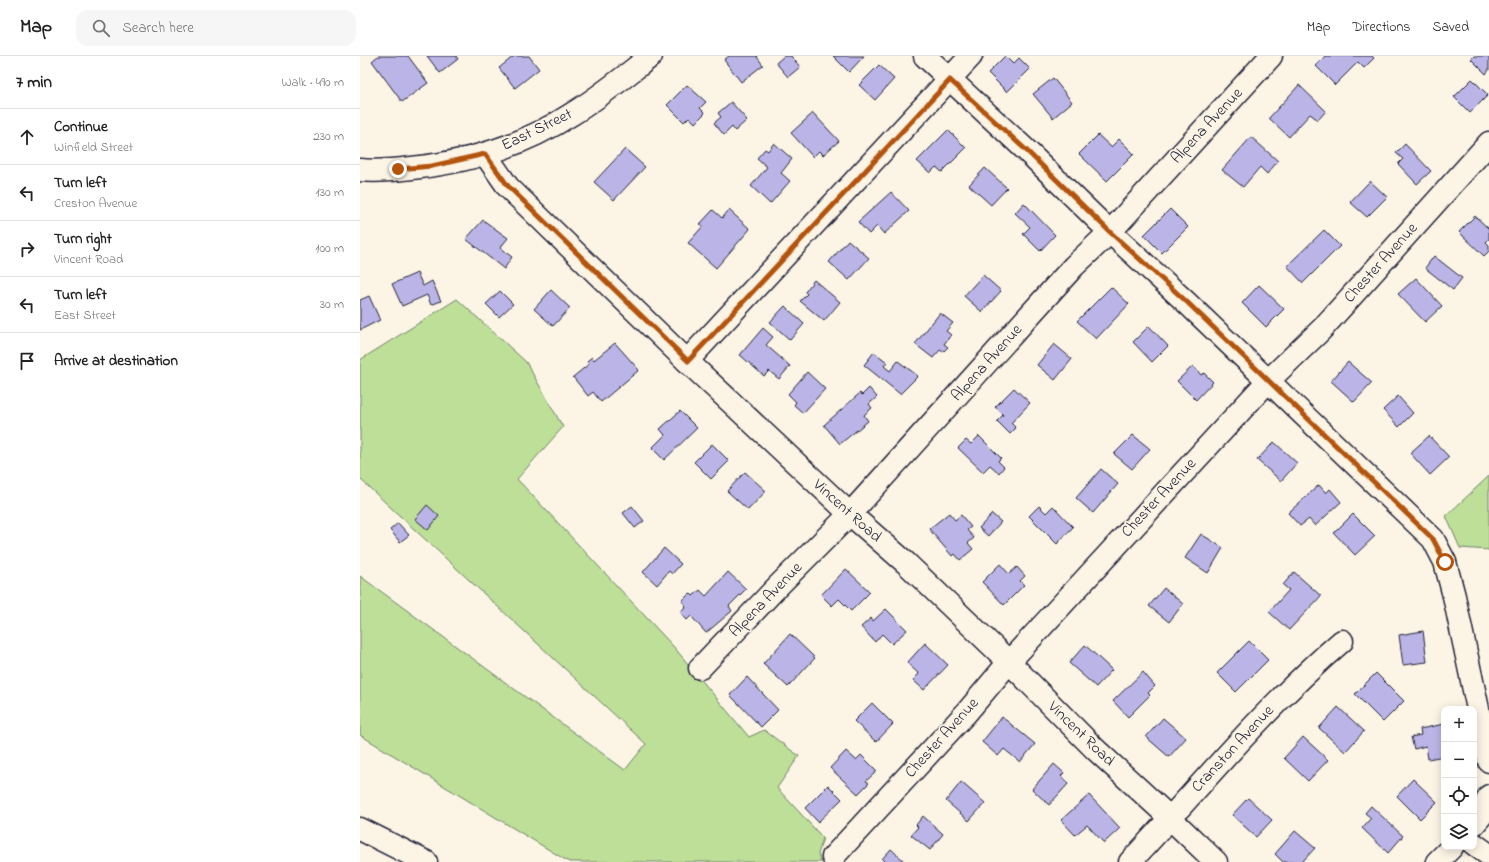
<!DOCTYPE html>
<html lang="en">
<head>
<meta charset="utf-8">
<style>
	:root { --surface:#fff; --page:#f6f6f6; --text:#222; --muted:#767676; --line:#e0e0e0 }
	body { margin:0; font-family:"Indie Flower",sans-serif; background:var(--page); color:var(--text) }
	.controls { position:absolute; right:12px; bottom:12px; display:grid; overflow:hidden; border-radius:8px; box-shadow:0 2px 10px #0003 }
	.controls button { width:36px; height:36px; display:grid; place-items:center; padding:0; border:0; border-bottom:1px solid var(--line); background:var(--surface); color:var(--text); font:20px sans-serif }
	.stop { position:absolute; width:12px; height:12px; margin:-9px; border:3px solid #b45309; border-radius:50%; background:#fff }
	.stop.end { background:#b45309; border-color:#fff; box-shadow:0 1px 4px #0008 }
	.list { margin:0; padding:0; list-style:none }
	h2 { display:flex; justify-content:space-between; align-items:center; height:52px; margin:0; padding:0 16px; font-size:17px }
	h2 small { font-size:13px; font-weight:400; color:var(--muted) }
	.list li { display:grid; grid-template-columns:26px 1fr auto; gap:12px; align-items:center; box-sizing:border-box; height:56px; padding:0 16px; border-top:1px solid var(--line) }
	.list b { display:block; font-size:15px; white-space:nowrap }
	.list p { margin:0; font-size:13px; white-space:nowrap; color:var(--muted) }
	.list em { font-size:13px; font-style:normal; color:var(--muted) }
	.icon { flex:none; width:22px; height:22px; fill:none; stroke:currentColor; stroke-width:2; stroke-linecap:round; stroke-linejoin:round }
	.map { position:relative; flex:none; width:1129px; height:806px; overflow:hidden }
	header { display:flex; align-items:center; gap:24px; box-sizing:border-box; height:56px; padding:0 20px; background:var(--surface); border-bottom:1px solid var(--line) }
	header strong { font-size:19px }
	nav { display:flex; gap:22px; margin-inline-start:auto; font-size:14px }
	.search { width:280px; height:36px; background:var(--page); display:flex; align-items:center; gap:10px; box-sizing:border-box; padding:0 14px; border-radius:12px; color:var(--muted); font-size:15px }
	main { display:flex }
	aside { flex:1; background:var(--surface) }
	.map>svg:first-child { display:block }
</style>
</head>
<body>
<header>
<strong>Map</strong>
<div class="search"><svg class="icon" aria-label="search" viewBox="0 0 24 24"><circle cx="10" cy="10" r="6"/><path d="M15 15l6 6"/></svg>Search here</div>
<nav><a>Map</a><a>Directions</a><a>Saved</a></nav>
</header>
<main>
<aside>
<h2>7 min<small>Walk · 490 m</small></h2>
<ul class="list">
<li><svg class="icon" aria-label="ahead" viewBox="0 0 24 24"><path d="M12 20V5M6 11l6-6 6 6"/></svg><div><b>Continue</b><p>Winfield Street</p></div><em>230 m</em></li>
<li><svg class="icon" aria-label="left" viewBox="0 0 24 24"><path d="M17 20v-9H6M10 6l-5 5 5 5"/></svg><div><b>Turn left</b><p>Creston Avenue</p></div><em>130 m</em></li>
<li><svg class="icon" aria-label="right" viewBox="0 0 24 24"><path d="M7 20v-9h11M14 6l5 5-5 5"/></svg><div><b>Turn right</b><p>Vincent Road</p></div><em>100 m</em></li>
<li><svg class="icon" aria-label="left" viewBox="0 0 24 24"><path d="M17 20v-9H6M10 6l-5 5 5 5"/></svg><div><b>Turn left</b><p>East Street</p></div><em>30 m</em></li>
<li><svg class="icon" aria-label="arrive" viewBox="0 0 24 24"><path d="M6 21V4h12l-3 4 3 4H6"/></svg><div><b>Arrive at destination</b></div></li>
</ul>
</aside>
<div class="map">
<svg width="1129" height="806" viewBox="0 0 1129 806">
	<rect width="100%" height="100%" fill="#fcf5e5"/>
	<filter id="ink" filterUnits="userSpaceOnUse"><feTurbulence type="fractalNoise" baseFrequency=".025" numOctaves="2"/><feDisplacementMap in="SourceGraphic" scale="8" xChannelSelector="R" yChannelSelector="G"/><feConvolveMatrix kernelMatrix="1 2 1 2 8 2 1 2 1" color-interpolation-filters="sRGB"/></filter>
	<g filter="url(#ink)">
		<!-- green -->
		<path fill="#bddf98" stroke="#70806a" d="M97,243L166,306L203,371L157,423L313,590L389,681L404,674L439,700L417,732L463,782L458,798L461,806H209L0,679V520L265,714L286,688L0,423V304Z
			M1129,420V494L1100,492L1086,460Z"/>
		<!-- building -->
		<path fill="#bab5e6" stroke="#22223b" d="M18,0H48L68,27L42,46L12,5Z
			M67,0H96L98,3L80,17Z
			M154,0H169L179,13L155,32L139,12Z
			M369,0H398L397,1L403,9L381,26L364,4Z
			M424,0H431L440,11L428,21L416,7Z
			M473,0H504L489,16Z
			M645,0L653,8L659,2L670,13L647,36L628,17Z
			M965,0H1012L1014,2L1004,12L998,6L975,29L956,10Z
			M1114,0H1129V14L1126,18L1111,3Z
			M519,9L534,23L515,44L499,29Z
			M693,22L712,46L693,62L673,38Z
			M1112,23L1128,39L1110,57L1094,41Z
			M327,29L346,46L340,52L345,57L335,67L329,61L324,66L307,49Z
			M939,29L966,55L958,64L950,58L929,81L909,62Z
			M371,46L387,64L375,75L372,71L364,79L354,67L361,61L358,57Z
			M453,57L479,85L463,99L459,95L453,101L431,77Z
			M588,74L606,92L582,116L576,111L570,117L557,105Z
			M738,79L751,91L759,83L774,98L747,125L719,98Z
			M891,81L918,105L907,118L900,111L883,131L862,114Z
			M414,87L432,103L421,117L430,125L410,148L391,130L407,111L397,102L405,93L408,95Z
			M1045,88L1071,115L1057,128L1038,108L1043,103L1036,97Z
			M265,93L285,111L254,144L234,126Z
			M625,112L647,132L631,149L609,129Z
			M1010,125L1027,141L1007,161L990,146Z
			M531,136L549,155L524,178L517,170L509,178L498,166Z
			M664,147L695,179L680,195L663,178L670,171L655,157Z
			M810,153L828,171L802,197L784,179Z
			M353,154L362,162L369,154L390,173L356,212L328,187L343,170L340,168Z
			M1115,160L1129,173V183L1126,186L1129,189V195L1124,200L1099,176Z
			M123,164L148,182L140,192L152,201L144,213L106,183Z
			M964,174L980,190L943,227L927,210Z
			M488,184L509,202L489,224L469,206Z
			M1074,200L1102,222L1093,234L1065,212Z
			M57,217L63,230L72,225L81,245L71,249L67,239L42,250L32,228Z
			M623,219L641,235L622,256L604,240Z
			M1056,222L1082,250L1065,266L1038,238Z
			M454,224L480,246L464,265L440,245L447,238L445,236Z
			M899,229L924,253L906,271L882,247Z
			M751,231L769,248L736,283L717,265Z
			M191,234L210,252L193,270L174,253Z
			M140,235L153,248L139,261L126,248Z
			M9,240L20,264L0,274V244Z
			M425,250L444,268L430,284L410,266Z
			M580,257L593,267L586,275L591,279L584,288L588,291L583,296L580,294L573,302L555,288Z
			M789,270L808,290L792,306L773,286Z
			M403,272L413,281L406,289L430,310L419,323L409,315L404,320L380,299Z
			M255,287L279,314L241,346L233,336L228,340L213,321L229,308L227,305L232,301L234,304Z
			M694,288L712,303L695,324L677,309Z
			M514,296L527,306L524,310L530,315L538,305L558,320L540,338L504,309Z
			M988,306L1012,327L994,346L971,325Z
			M833,310L841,319L844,317L853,326L836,344L817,325Z
			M447,316L465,333L443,357L434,349L436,346L428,338Z
			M509,332L517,341L509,348L512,352L504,359L508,365L480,388L464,369L500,337L502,339Z
			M654,332L670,347L651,367L656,372L650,378L637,365L643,359L635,351Z
			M1038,340L1053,357L1039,371L1023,354Z
			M320,355L337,372L304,404L292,392L305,379L300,373Z
			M773,379L790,393L772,413L754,398Z
			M619,380L641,402L638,405L644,411L639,417L630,409L623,416L598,392L606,384L611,388Z
			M1069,380L1089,401L1070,419L1050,397Z
			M914,386L937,407L921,425L897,404Z
			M352,388L369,405L351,423L334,406Z
			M741,413L758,428L733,457L716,442Z
			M385,416L406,435L388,454L367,435Z
			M959,429L966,437L970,433L981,446L955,470L949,463L940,470L928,457Z
			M67,449L79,460L68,474L55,463Z
			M272,450L284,465L275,472L263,457Z
			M679,450L686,457L693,450L713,471L697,488L669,460Z
			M589,457L595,464L601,459L611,471L607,474L614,482L608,487L613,493L600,504L595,498L592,500L569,473Z
			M632,458L641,466L628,480L619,472Z
			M993,458L1015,480L995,499L974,477Z
			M38,467L49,479L40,486L30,474Z
			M841,478L863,492L848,517L825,502Z
			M304,492L321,508L312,518L309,515L297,529L283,516Z
			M640,508L649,518L657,511L665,520L660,525L664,529L644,549L622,526Z
			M486,513L510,536L491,555L479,543L472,550L461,539Z
			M368,516L386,533L369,550L372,555L346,577L331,560L327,564L320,556L326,550L322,545L330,537L333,540L340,534L346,540Z
			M934,516L961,540L929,574L909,556L929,534L923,529Z
			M804,532L823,548L809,566L789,550Z
			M526,553L547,574L532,588L522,578L515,586L501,571L511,562L513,565Z
			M1063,575L1067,606L1043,609L1039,579Z
			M430,578L455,602L428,631L403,608Z
			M889,585L908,604L876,636L857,617Z
			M565,587L588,609L564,634L553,624L559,618L547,607Z
			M725,589L752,614L736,631L709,607Z
			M783,616L795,630L788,637L790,639L768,661L753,645Z
			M1016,617L1044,645L1023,666L995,638Z
			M387,621L418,654L401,671L370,639Z
			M512,647L533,668L516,686L494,665Z
			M978,651L1004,675L985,696L959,672Z
			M642,661L675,688L660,706L644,693L638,700L622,686Z
			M803,662L826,682L809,701L786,681Z
			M1084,668V700L1068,703L1066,690L1054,693L1051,681L1061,679L1060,673Z
			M943,681L968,704L948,725L924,702Z
			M486,695L496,704L501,699L517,715L506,725L509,727L498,738L470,712Z
			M694,708L704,717L701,720L709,727L689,749L672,733Z
			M1053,723L1077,746L1060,763L1037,740Z
			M601,726L625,747L609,765L586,745Z
			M468,729L482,743L458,766L445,752Z
			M729,739L760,772L744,787L727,769L715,779L701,764Z
			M888,742L912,764L896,781L872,759Z
			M1011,750L1043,780L1028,797L1002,772L1011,762L1005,757Z
			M563,760L583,778L570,794L551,779L558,771L556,769Z
			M935,775L955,792L942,806H923L915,798Z
			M531,793L545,806H525L522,803Z"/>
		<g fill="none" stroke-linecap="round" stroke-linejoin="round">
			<defs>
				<path id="minor" d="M565,0L667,95L750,176L827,247L1073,483L1085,506L1094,540L1129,705
					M327,305L611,0
					M340,612L418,530L490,458L714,210L750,176L911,0
					M1114,768L1121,760L1129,740
					M1114,788L1129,799
					M473,801L607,656L649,606L908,325L961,274L1129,87
					M770,806C840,731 904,652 982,585
					M1077,806L1092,791"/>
				<path id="tertiary" d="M125,98L148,131L327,305L490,458L546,507L649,606L735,693L810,762L856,806"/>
				<path id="secondary" d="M0,114C17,116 35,114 52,112C109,106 164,89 212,58C240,41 265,20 291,0"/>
				<path id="motorway" d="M0,773L66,806"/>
			</defs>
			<!-- minor casing -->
			<use href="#minor" stroke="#22223b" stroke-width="25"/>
			<!-- tertiary casing -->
			<use href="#tertiary" stroke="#22223b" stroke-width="25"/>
			<!-- secondary casing -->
			<use href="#secondary" stroke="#22223b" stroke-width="25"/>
			<!-- motorway casing -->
			<use href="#motorway" stroke="#22223b" stroke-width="25"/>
			<!-- minor -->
			<use href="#minor" stroke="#fcf5e5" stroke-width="22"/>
			<!-- tertiary -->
			<use href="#tertiary" stroke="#fcf5e5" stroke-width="22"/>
			<!-- secondary -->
			<use href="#secondary" stroke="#fcf5e5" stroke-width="22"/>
			<!-- motorway -->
			<use href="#motorway" stroke="#fcf5e5" stroke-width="22"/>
		</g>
	</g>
	<g fill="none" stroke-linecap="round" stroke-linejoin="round" filter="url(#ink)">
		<!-- route -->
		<path stroke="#b45309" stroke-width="5" d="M38,113L72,110L125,98L148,130L328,305L590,24L667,95L750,176L828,247L1046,457L1073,483L1085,506"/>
	</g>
	<g text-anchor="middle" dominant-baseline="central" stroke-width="3.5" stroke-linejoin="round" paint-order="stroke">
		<!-- street labels -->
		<g font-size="16" fill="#22223b" stroke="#fcf5e5">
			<text transform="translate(847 70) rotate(-47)">Alpena Avenue</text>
			<text transform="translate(177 74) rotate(-26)">East Street</text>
			<text transform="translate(1021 207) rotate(-48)">Chester Avenue</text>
			<text transform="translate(627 307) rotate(-48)">Alpena Avenue</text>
			<text transform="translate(799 442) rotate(-47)">Chester Avenue</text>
			<text transform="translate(487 455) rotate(42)">Vincent Road</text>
			<text transform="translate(406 544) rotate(-46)">Alpena Avenue</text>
			<text transform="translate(721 678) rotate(44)">Vincent Road</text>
			<text transform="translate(582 682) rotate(-48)">Chester Avenue</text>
			<text transform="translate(873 693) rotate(-47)">Cranston Avenue</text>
		</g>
	</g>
</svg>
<div class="controls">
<button>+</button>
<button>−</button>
<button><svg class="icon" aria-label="locate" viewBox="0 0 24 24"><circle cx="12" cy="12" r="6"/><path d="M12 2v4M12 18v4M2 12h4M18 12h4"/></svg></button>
<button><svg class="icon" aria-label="layers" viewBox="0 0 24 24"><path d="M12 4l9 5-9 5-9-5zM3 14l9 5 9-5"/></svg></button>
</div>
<div class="stop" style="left:1085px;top:506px"></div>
<div class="stop end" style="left:38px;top:113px"></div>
</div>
</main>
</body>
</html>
